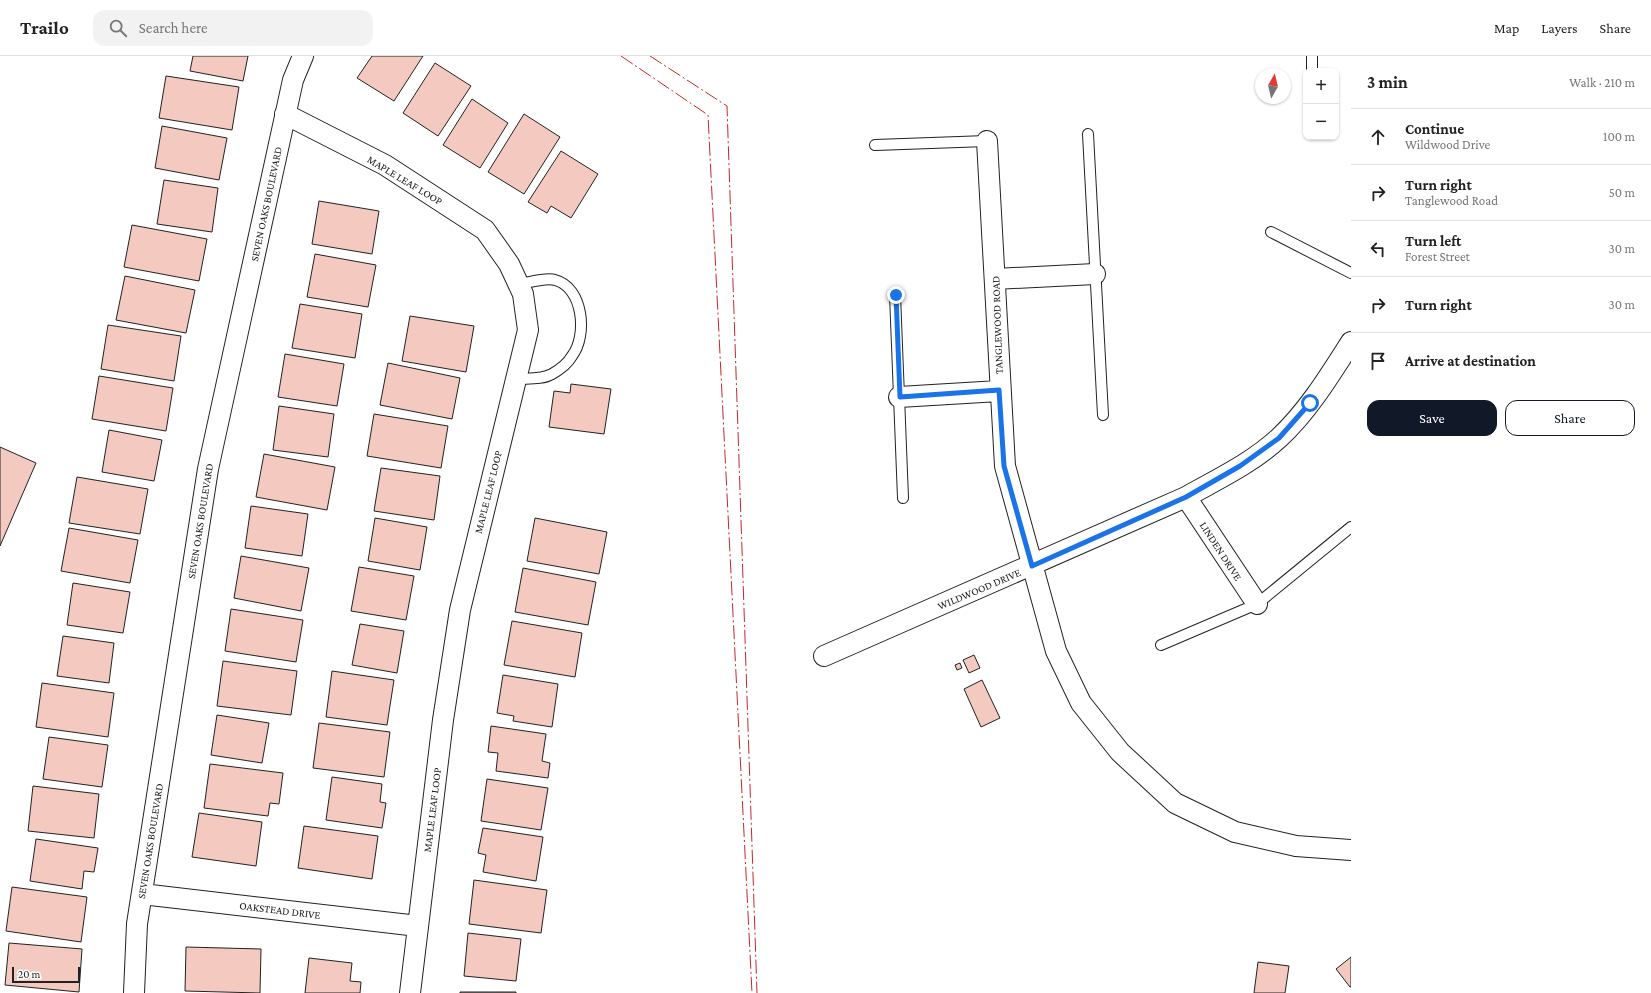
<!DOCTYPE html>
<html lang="en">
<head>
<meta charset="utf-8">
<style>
	:root { --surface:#fff; --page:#f2f2f2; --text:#222; --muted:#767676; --line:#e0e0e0; --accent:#111827 }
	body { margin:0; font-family:"Crimson Pro",serif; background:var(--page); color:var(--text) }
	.controls { position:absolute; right:12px; top:12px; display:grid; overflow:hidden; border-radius:8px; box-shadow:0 1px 3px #0004 }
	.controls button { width:36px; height:36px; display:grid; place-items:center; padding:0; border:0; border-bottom:1px solid var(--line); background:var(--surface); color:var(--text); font:20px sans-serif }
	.compass { position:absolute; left:1255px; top:12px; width:36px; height:36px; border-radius:50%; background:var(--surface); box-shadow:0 1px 3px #0004; rotate:8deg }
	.scale { position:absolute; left:12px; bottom:10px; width:68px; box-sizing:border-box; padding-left:4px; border:2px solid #222; border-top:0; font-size:11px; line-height:14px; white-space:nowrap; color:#222; -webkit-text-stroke:3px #fff; paint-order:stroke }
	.stop { position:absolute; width:12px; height:12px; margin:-9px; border:3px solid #1a73e8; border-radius:50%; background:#fff }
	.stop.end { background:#1a73e8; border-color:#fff; box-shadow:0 1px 4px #0008 }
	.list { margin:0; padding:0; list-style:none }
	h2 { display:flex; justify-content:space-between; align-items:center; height:52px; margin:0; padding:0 16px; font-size:17px }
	h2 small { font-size:13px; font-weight:400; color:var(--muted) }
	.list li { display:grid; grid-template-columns:26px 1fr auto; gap:12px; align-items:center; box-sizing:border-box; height:56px; padding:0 16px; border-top:1px solid var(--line) }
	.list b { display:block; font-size:15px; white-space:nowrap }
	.list p { margin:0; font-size:13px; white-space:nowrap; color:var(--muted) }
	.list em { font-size:13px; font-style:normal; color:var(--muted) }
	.actions { display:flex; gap:8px; padding:12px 16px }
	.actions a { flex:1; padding:9px 0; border:1px solid var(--accent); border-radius:12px; text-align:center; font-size:14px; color:var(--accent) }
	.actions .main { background:var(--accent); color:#fff }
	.icon { flex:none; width:22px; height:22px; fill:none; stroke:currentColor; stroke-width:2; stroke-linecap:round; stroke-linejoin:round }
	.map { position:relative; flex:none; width:1351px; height:937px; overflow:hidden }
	header { display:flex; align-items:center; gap:24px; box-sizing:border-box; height:56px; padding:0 20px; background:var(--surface); border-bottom:1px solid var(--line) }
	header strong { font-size:19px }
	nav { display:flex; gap:22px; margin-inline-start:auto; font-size:14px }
	.search { width:280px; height:36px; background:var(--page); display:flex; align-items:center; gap:10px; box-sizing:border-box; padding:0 14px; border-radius:12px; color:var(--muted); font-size:15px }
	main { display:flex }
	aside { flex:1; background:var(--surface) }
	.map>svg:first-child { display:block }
</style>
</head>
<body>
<header>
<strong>Trailo</strong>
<div class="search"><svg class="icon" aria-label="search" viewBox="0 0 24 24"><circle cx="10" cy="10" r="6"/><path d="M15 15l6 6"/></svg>Search here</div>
<nav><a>Map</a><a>Layers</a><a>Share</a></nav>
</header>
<main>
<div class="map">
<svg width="1351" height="937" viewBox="0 0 1351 937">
	<rect width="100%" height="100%" fill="#fff"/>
	<!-- building -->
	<path fill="#f3c9c0" stroke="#222" d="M193,0H248L243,25L190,15Z
		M372,0H423L394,45L357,22Z
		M435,7L471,30L438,80L403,57Z
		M166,20L239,31L232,74L159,62Z
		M472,43L508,67L480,112L443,89Z
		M524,58L560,81L524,138L488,116Z
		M162,70L227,82L219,124L155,112Z
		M561,95L598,118L571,162L551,150L547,157L528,146Z
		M164,124L218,132L212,176L157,168Z
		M319,145L379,155L372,198L312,188Z
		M132,169L207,183L199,225L124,211Z
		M315,198L376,209L368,251L307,241Z
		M125,220L195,234L186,277L116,264Z
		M300,248L362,258L355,302L292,292Z
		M410,260L474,270L466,316L402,305Z
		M108,269L181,280L174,325L101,313Z
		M285,298L344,308L337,350L278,341Z
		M388,307L460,322L452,363L380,349Z
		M99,320L173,332L166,375L92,363Z
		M571,328L611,333L604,378L549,371L554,335L570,337Z
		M279,350L334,358L328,401L273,394Z
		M374,358L448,370L441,412L367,400Z
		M109,374L162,384L154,425L102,416Z
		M0,391L36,407L0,490Z
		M264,398L335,411L327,454L256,441Z
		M381,412L440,420L434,464L374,455Z
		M77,421L148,433L140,478L69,467Z
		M251,450L308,458L302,500L245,492Z
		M375,462L427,471L420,514L368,505Z
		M535,462L607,476L599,518L527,505Z
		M69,472L138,484L130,527L61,515Z
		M241,500L309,512L301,555L234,542Z
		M359,511L414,520L406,564L351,555Z
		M523,512L596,526L588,569L515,556Z
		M73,527L130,536L123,577L67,569Z
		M231,553L303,564L296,606L225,595Z
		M512,565L582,577L575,621L504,609Z
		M360,568L404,575L397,617L352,609Z
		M63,580L114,587L109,627L57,620Z
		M974,599L980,612L969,617L963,604Z
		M223,605L297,615L291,659L217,650Z
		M960,607L962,612L957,614L955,609Z
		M332,615L394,624L387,669L326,661Z
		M503,619L558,628L552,671L513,665L514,660L497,657Z
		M982,624L1000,662L981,671L964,633Z
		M42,627L114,637L108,681L36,671Z
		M217,659L269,667L262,707L211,699Z
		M319,667L390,676L384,721L313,712Z
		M491,670L546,678L542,705L550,707L548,722L496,715L498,697L488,696Z
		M49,681L108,689L102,731L43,723Z
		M210,708L283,717L279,748L270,747L268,760L204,752Z
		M332,721L382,728L380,746L386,747L382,772L326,764Z
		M487,723L548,732L541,774L481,765Z
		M33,730L99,738L94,782L28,775Z
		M199,757L262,766L256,810L192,801Z
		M304,770L378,780L372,823L298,812Z
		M483,772L543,781L536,825L483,816L486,799L478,797Z
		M36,783L98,792L94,816L84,815L82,833L30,825Z
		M474,824L547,834L541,877L469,868Z
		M12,831L87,841L81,886L6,875Z
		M468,877L521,883L516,925L464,920Z
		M9,887L82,893L79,936L5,929Z
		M186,891L261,893L260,937L185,935Z
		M1351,901V931H1350L1336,913Z
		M309,902L352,907L350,925L361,926L360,937H305Z
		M1258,906L1289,910L1285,937H1254Z
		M460,936H516V937H460Z"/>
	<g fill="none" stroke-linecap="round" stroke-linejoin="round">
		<defs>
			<path id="service" d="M1312,15V0
				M1088,78L1103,359
				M875,89L987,85
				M1271,176L1351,217
				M895,239L903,442
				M516,323C527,322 542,324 552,318C559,314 568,307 572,300C588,279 583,231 555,224C545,221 529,227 519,228
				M1161,589L1257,548L1351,471"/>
			<path id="minor" d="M285,58L385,109L485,174L509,208L523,238L528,274L460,554L443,664L410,937
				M987,85L1005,410L1056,595L1081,647L1120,696L1175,747L1235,776L1296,790L1351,794
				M995,223L1095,218
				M899,341L999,335
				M1186,441L1257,548
				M824,600L1186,441C1218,423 1252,407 1279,382C1308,355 1330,319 1351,286
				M142,838L418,870
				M134,937L137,868L208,413L293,24L303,0"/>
		</defs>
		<!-- service casing -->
		<use href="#service" stroke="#222" stroke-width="12"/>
		<!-- minor casing -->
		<use href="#minor" stroke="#222" stroke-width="22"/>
		<!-- service -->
		<use href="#service" stroke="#fff" stroke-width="10"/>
		<!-- minor -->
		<use href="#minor" stroke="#fff" stroke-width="20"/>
		<!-- power -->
		<path stroke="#c62828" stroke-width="1" stroke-dasharray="14 3 2 3" stroke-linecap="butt" d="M621,0L708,59L752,937
			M650,0L727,50L757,937"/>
	</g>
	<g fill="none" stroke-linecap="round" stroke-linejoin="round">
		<!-- route -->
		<path stroke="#1a73e8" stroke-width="5" d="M896,239L900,341L999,334L1004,410L1032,510L1186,441L1240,410L1279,382L1310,347"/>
	</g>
	<g text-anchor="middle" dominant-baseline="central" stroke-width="3" stroke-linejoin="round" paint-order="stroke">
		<!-- street labels -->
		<g font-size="11" fill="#222" stroke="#fff">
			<text transform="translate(405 124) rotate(31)">MAPLE LEAF LOOP</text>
			<text transform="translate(266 148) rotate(-78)">SEVEN OAKS BOULEVARD</text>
			<text transform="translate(997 269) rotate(-92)">TANGLEWOOD ROAD</text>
			<text transform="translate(488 436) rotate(-76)">MAPLE LEAF LOOP</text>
			<text transform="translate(200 465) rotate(-81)">SEVEN OAKS BOULEVARD</text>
			<text transform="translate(1221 495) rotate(57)">LINDEN DRIVE</text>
			<text transform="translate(979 533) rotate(-23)">WILDWOOD DRIVE</text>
			<text transform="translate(432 754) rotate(-83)">MAPLE LEAF LOOP</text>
			<text transform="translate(150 785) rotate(-81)">SEVEN OAKS BOULEVARD</text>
			<text transform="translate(280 854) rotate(7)">OAKSTEAD DRIVE</text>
		</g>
	</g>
</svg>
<div class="controls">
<button>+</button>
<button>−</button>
</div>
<svg class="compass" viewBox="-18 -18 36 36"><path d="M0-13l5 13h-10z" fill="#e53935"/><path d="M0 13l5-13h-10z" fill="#767676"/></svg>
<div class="scale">20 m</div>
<div class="stop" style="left:1310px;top:347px"></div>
<div class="stop end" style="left:896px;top:239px"></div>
</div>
<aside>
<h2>3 min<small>Walk · 210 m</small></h2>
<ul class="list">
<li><svg class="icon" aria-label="ahead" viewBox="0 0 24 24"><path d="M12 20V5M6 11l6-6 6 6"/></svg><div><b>Continue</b><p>Wildwood Drive</p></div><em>100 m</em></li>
<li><svg class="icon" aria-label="right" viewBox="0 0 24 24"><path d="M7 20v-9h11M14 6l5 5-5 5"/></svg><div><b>Turn right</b><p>Tanglewood Road</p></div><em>50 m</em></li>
<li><svg class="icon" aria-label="left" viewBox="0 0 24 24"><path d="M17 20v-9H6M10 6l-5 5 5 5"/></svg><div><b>Turn left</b><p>Forest Street</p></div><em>30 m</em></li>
<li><svg class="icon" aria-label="right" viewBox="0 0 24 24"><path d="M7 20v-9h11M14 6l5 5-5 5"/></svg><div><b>Turn right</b></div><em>30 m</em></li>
<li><svg class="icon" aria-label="arrive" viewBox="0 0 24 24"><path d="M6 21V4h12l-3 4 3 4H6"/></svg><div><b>Arrive at destination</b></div></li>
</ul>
<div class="actions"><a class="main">Save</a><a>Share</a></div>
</aside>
</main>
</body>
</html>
